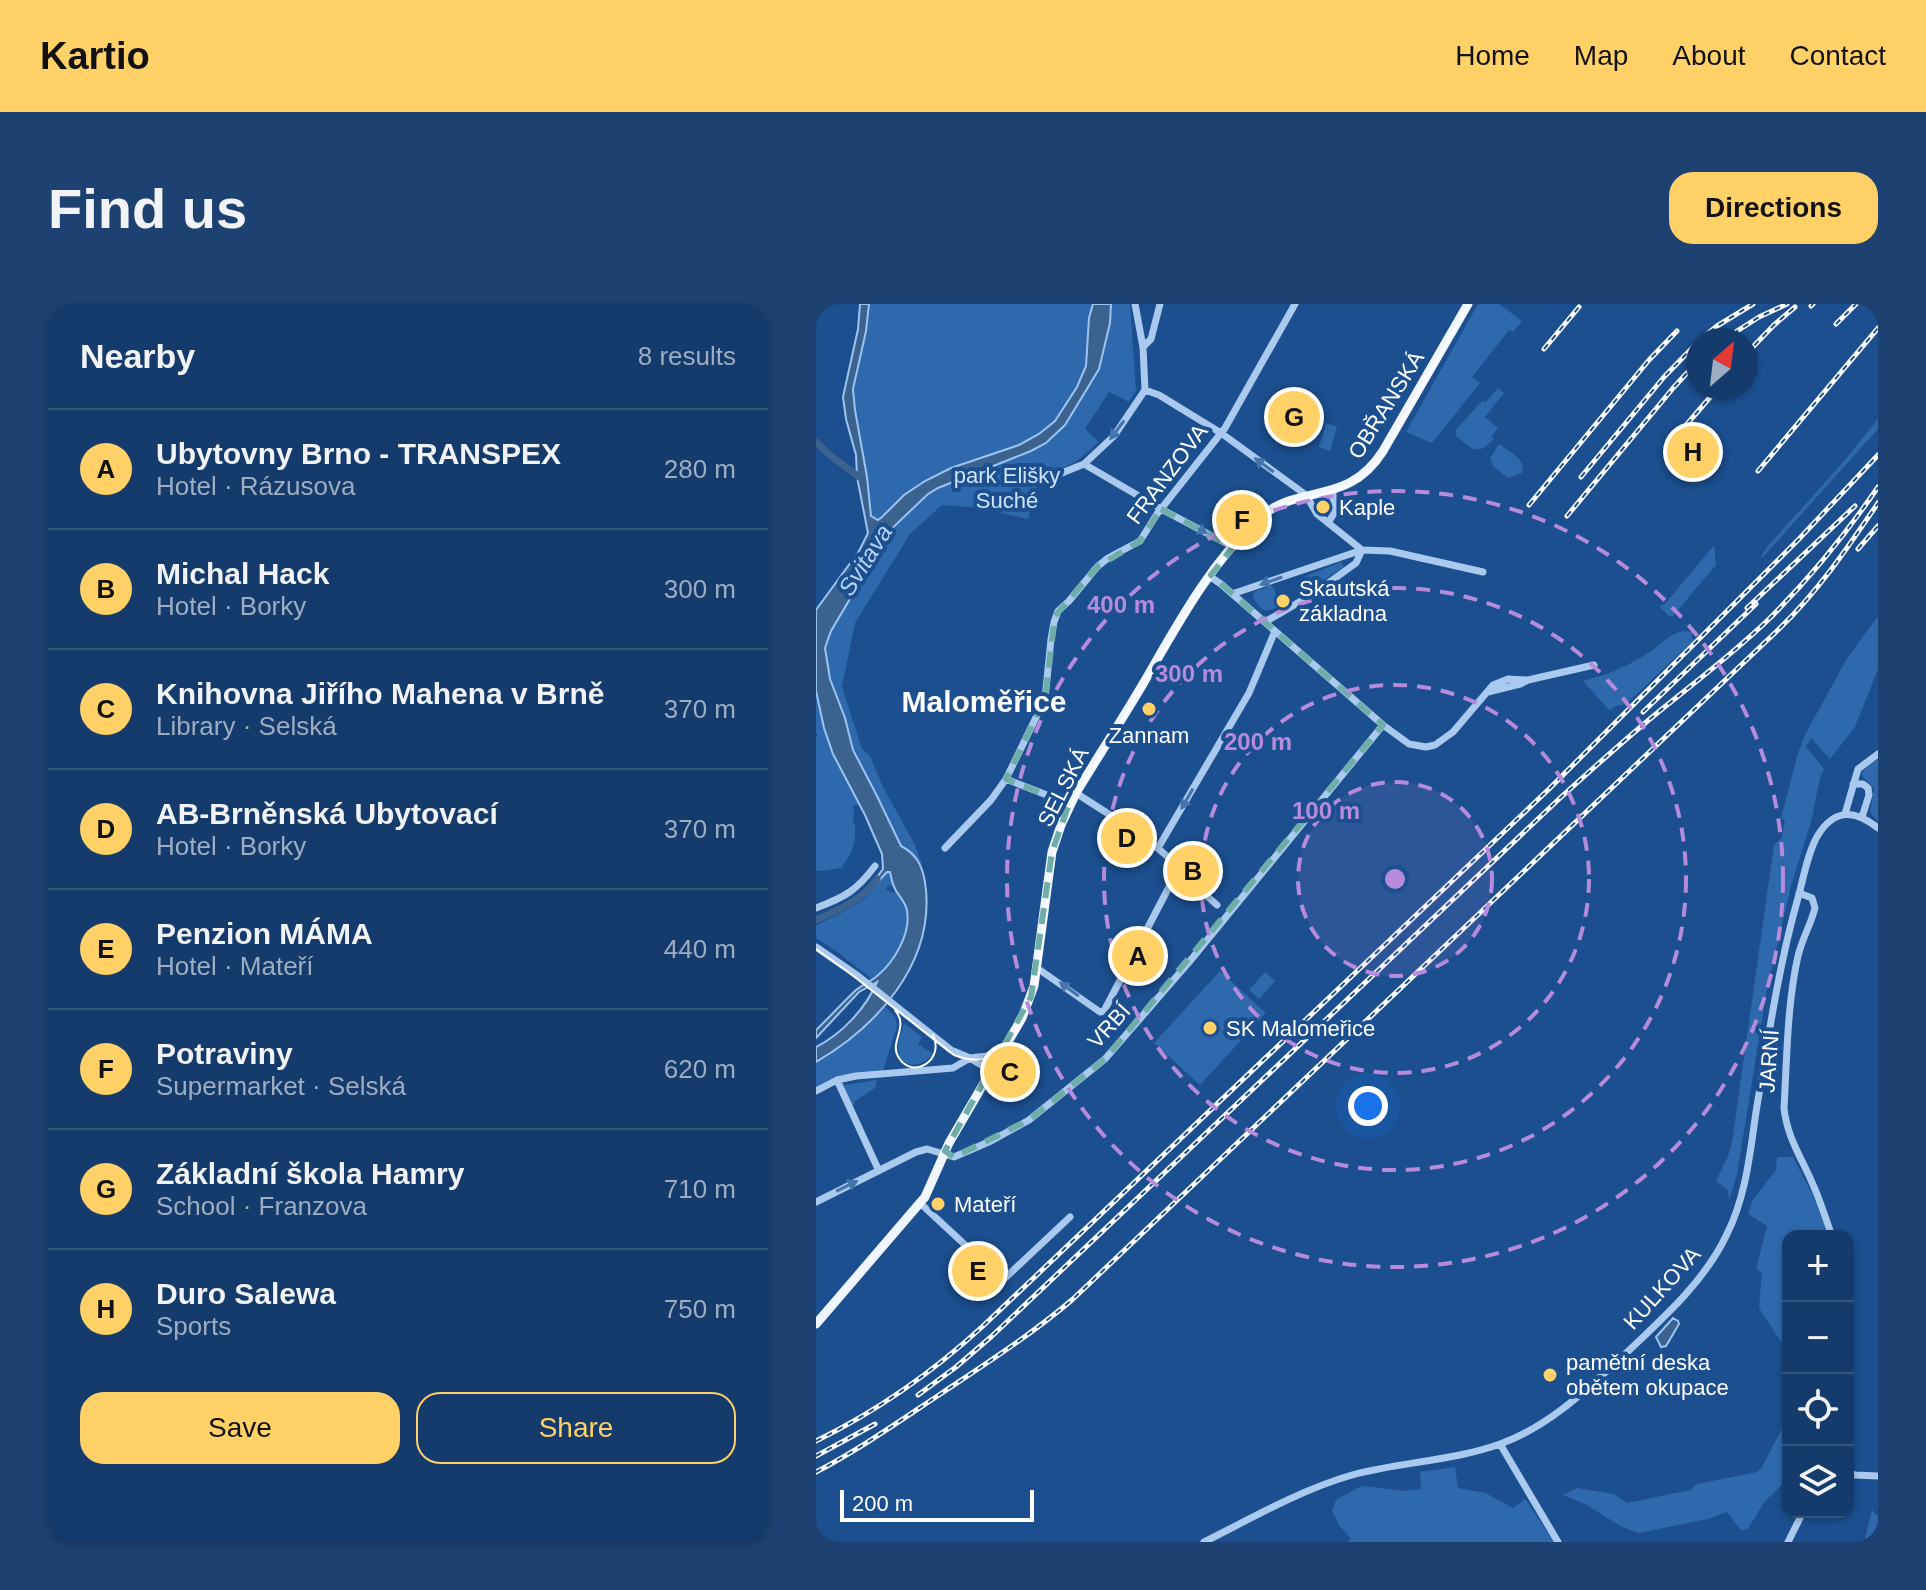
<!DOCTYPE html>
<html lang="en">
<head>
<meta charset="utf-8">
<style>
	:root { --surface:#143b6b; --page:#1d4271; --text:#f1f3f6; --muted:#9dadc1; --line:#33557e; --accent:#ffd166 }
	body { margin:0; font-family:Helvetica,sans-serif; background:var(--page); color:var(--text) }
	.controls { position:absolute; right:24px; bottom:24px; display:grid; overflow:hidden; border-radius:16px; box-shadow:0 2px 6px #0004 }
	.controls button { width:72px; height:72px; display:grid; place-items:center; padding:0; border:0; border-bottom:2px solid var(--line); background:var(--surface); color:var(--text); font:40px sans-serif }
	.compass { position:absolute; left:870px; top:24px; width:72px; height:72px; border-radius:50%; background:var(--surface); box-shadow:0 2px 6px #0004; rotate:28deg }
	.scale { position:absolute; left:24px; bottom:20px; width:194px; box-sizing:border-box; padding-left:8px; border:4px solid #fff; border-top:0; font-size:22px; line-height:28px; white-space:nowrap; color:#fff; -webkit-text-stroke:6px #1b4f8f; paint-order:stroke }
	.you { position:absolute; left:552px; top:802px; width:28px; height:28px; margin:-20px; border:6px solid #fff; border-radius:50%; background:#1a73e8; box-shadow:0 0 0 12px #1a73e833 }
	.badge { display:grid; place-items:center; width:52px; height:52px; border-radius:50%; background:var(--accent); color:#111; font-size:26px; font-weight:700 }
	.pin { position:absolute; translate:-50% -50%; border:4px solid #fff; box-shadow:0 2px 8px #0006 }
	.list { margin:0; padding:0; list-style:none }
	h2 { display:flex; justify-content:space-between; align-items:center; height:104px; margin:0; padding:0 32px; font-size:34px }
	h2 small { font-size:26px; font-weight:400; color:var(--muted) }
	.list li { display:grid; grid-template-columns:52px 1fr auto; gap:24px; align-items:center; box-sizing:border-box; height:120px; padding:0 32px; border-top:2px solid var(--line) }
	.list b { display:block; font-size:30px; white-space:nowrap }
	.list p { margin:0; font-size:26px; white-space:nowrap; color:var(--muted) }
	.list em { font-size:26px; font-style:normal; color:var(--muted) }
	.actions { display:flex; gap:16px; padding:24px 32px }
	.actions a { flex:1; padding:18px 0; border:2px solid var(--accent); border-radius:24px; text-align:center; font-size:28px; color:var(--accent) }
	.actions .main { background:var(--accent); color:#111 }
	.icon { flex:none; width:44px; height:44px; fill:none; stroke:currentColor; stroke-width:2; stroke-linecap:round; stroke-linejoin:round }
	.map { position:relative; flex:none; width:1062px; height:1238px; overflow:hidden; border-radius:24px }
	header { display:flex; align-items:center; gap:48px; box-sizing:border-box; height:112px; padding:0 40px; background:var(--accent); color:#111 }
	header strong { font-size:38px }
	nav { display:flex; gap:44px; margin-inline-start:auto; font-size:28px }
	.intro { display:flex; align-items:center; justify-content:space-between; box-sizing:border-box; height:192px; padding:0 48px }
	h1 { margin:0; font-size:56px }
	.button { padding:20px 36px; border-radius:24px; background:var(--accent); color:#111; font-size:28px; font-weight:700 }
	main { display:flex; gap:48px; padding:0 48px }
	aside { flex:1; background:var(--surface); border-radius:24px; box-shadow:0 2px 6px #0004 }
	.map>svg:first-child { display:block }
</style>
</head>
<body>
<header>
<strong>Kartio</strong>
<nav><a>Home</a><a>Map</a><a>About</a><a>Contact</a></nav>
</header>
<div class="intro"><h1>Find us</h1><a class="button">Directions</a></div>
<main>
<aside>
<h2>Nearby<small>8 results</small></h2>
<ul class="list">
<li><span class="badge">A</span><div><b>Ubytovny Brno - TRANSPEX</b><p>Hotel · Rázusova</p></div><em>280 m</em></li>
<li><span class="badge">B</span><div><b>Michal Hack</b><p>Hotel · Borky</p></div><em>300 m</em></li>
<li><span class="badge">C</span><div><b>Knihovna Jiřího Mahena v Brně</b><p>Library · Selská</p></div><em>370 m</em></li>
<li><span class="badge">D</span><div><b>AB-Brněnská Ubytovací</b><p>Hotel · Borky</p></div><em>370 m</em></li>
<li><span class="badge">E</span><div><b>Penzion MÁMA</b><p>Hotel · Mateří</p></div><em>440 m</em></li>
<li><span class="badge">F</span><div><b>Potraviny</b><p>Supermarket · Selská</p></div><em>620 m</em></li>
<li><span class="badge">G</span><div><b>Základní škola Hamry</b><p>School · Franzova</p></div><em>710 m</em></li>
<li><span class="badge">H</span><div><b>Duro Salewa</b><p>Sports</p></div><em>750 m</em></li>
</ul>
<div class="actions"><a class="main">Save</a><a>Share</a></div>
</aside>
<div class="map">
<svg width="1062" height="1238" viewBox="0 0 1062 1238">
	<rect width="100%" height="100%" fill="#1b4f8f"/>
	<!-- green -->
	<path fill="#2e69ad" d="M53,0H277V7L273,14L271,56L268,68L261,83L239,117L222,130L203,141L135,164L109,177L88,191L65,215H57L55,212L51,173L39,106L37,85L50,27Z
		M295,0H314L320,86L313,98L293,88L269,125L283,138L261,157L222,177L212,215L163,204L126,201L94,230L39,319L26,383L46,445L54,452L66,481L99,541L106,561L85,543L60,490L39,452L29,414L14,375L9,344L15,327L57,256L69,231L112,190L122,184L230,139L249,121L283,65L294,19Z
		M662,0H683L706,17L697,28L693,26L656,73L664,79L616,139L590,128Z
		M682,84L688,89L669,113L682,124L675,133L678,135C660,153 657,145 640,132L639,127L661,102L667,97L670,98Z
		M1062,115V125L946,254L945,252L951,243L1029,156Z
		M510,119L521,123L514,147L503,143Z
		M683,140C694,148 711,156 706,169L692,174L677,162L674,154Z
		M898,241L900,261L857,312H853L843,302L849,300Z
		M525,258L528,263L493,285L488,273Z
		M457,282L464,302C449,309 445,308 437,293L439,287Z
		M1062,312V365L1039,423L1014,455L995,434L990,443L1008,465L1004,474L995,518L975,582L951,685L921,870L913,897L912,886L900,877L912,852L916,838L958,541L965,535L969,517L965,514L982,449L990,429L1030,356Z
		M867,327L878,328L875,333L878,336L810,400L798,403L794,407L767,377C791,371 813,362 834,348C846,340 853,330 867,327Z
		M0,387L8,424L17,450L44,500L37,502L38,506L37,519L39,520C40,541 37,548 25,564L5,567L0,566V433L2,432L0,428Z
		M1062,455V518L1054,508L1058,484L1045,471L1048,465Z
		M74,567L79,583L72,581L70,586L78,589L79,586C84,593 90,599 92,608C95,633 75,661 56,675L20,647L0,634V622C15,613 41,603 52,591C61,582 61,574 74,567Z
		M404,667L450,709L384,781L338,739Z
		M449,668L459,677L443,695L433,686Z
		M68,702L79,713L81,722L67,767L0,785V758L16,748Z
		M88,719L106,733L102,740L117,750C107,763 84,767 82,745C81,737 87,727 88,719Z
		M61,776L59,784L38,798L39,801L34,800L27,778L29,781Z
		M961,853H977L999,896L1012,932H972V1057L969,1044L943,1004L946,969L940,965L951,922L932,910L937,896L960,866Z
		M972,1113V1175L948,1198L932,1225L925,1226L911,1208L892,1215L823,1229L806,1223L771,1201L747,1191L761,1184L798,1190L811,1199L874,1186L881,1180L941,1168L946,1163Z
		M639,1163L642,1184L670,1189L697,1204L707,1197L706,1196H710L738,1238H532L535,1235L523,1221L516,1207L520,1196L541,1184L548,1182L588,1187L605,1185L604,1168Z
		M1056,1206L1062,1212V1238H1048Z"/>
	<!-- water -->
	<path fill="#3c6290" stroke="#9cc4f0" stroke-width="2" d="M44,0H53L50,27L37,85L39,106L51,173L55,212L62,216L66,213L88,191L109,177L135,164L203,141L223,130L239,117L261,83L270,62L273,14L277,0H295L294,19L283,65L249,121L230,139L215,147L122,184L112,190L69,231L57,256L15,327L9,344L14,375L29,414L37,446L60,490L85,542C103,551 108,566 110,586C117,661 60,723 0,758V743C26,730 50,704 61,678L43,688L0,734V726C14,713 26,699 40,686C46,681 54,678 61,672C78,658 95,630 91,607C90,598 83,593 79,585C77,581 75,573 74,568H71L58,582L56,580L67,565L66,550L49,511L17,450L8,424L0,387V306L43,247L52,229L41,173L40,151L30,115L27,93L42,25Z
		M857,1014L862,1017L863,1020L850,1042L845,1043L840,1033Z"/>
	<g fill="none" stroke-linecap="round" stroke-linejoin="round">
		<!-- canal -->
		<path stroke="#3c6290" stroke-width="7" d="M0,138L15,152L46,175
			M0,616C24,605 46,597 61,575"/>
		<!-- minor -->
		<path stroke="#a9c9ee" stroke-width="7" d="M319,0L327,43L329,86
			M0,5L5,0
			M327,43L335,35L344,0
			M329,86L343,91L405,129L490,191L501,210L546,246
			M268,160L345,205L417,243
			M214,167L241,171L268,160L298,132L329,86
			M512,219L517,211V186
			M393,272L405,280L567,421L593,440L610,443L619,441L637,428L677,381L692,375L712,376
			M416,290L546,246L574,247L667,268
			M449,318L497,290L540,259L546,246
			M672,388L704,380L712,376L778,361
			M190,475L254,500
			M1037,480H1047L1052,484L1053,491L1046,513
			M260,489C288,508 351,543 366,570L401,601
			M1029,510L1042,465L1062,450
			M129,544L175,496L190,475L229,395L235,335L238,318L242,307L253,297L281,263L292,254L324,237L341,210L409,124L479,0
			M342,544L433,389L459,327
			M983,589L996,594L999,604C995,620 986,635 982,652C971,701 971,754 968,804C971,834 987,856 998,883C1005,899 1010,916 1016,932
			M0,604C29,593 40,587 59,562
			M0,643L42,672L135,746L154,754L175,767
			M221,664L284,708L288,707L363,564
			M21,776L63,867
			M0,787L21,776L40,772L137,764L154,754L171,752L188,742
			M0,898L100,848L111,845L138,853L175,837L213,816L289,755L374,657L567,421
			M105,900L187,976L254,913
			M684,1140L742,1238
			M1032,1168L1039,1171L1062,1172
			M388,1238C436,1214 484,1186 536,1171C584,1158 637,1157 684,1140C732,1123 769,1087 806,1053C844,1017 888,979 911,930C930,892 934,849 940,808C952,736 962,664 982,594C987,576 992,547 1002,531C1019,504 1039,506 1062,524
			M972,1238L987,1208"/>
		<!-- major -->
		<path stroke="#f0f6ff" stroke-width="9" d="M0,1020L109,893L133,839L206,714L218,682L236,548L245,521L260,489C282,453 305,417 327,380C360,323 393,261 442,215C482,178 531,204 567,147L652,0"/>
		<!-- tram -->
		<path stroke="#fff" stroke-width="2" d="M0,645L35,670L138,751C229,787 227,603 237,554C241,531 250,511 261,490L379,297C396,270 433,217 461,204C505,184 538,196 569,148L653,0
			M79,706C94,724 72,738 83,754C97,776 129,756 117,731"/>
		<defs>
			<path id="rail" d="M995,2L997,0
				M1020,20L1040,0
				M884,36L901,22L937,0
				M907,36L943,13L971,0
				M728,45L763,3
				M930,50L958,21L979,3
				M871,120L902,84
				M942,167L1062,24
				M765,173L848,73L882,38
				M713,201L833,56L861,27
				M751,212L858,83L882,57
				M1042,245L1062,222
				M931,304L1039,202
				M827,408L940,300
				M102,1091L140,1063L176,1032L743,495C775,466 807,437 840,410C878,379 918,349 953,315C994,274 1030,230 1062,183
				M0,1137C61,1107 117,1068 167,1022L733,485L983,235L1062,151
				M0,1152L59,1120
				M0,1168C44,1145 85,1116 126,1089C171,1059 216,1030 257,995L962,326C1003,286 1030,246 1062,199"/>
		</defs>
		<!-- rail casing -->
		<use href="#rail" stroke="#fff" stroke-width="5"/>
		<!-- rail -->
		<use href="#rail" stroke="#1b4f8f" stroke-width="2" stroke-dasharray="6" stroke-linecap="butt"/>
	</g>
	<!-- one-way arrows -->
	<defs><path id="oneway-solid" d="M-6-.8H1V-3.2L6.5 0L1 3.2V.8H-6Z" transform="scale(2)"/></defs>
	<g fill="#4674ac">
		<use href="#oneway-solid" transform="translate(301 126) rotate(127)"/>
		<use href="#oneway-solid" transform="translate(448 161) rotate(-144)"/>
		<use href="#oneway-solid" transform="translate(381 224) rotate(28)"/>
		<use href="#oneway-solid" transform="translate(455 277) rotate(161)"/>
		<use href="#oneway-solid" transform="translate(371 495) rotate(120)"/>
		<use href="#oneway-solid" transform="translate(253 685) rotate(-144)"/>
		<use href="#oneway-solid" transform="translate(31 882) rotate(-26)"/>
	</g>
	<!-- marked area -->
	<path fill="none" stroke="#6fada8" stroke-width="6" stroke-dasharray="16 10" stroke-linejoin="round" d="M345,205L417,243L395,271L567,421L289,755L213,816L138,853L129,847L215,693L236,548L253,500L190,475L229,395L239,312L281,263L324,237Z"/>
	<!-- distance rings -->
	<circle cx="579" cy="575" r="97" fill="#b68bdc" fill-opacity=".12"/>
	<g fill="none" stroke="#b68bdc" stroke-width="4" stroke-dasharray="14 10">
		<circle cx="579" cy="575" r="97"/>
		<circle cx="579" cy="575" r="194"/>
		<circle cx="579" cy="575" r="291"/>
		<circle cx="579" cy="575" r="388"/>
	</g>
	<!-- markers -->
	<g fill="#ffd166" stroke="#1b4f8f" stroke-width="3">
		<circle cx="507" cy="203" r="8"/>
		<circle cx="467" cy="297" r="8"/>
		<circle cx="333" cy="405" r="8"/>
		<circle cx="394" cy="724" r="8"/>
		<circle cx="122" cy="900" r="8"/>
		<circle cx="734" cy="1071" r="8"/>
	</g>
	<g text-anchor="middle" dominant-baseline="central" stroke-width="8" stroke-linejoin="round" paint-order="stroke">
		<!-- street labels -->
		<g font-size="22" fill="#fff" stroke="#1b4f8f">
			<text transform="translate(570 101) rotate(-58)">OBŘANSKÁ</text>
			<text transform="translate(351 170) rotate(-53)">FRANZOVA</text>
			<text transform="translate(247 483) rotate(-63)">SELSKÁ</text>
			<text transform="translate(293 722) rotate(-48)">VRBÍ</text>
			<text transform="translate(953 757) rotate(-86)">JARNÍ</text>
			<text transform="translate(846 984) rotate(-48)">KULKOVA</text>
		</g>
		<!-- park labels -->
		<g font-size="22" fill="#cfe3fa" stroke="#1b4f8f">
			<text x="191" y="171">park Elišky<tspan x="191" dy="25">Suché</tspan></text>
		</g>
		<!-- poi labels -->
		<g font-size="22" fill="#fff" stroke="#1b4f8f" text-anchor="start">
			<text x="523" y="203">Kaple</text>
			<text x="483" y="284">Skautská<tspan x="483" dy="25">základna</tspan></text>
			<text x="333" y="431" text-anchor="middle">Zannam</text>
			<text x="410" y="724">SK Malomeřice</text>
			<text x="138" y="900">Mateří</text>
			<text x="750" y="1058">pamětní deska<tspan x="750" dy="25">obětem okupace</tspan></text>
		</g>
		<!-- water labels -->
		<g font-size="24" font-style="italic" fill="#b5d3f5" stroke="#1b4f8f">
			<text transform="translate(49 256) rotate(-58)">Svitava</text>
		</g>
		<!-- district labels -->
		<g font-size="30" font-weight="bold" fill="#fff" stroke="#1b4f8f">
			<text x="168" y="397">Maloměřice</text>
		</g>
	</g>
	<circle cx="579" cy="575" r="12" fill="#b68bdc" stroke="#1b4f8f" stroke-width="4"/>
	<g font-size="24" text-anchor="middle" font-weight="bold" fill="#b68bdc" stroke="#1b4f8f" stroke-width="8" stroke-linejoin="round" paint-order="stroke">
		<text x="305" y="309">400 m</text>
		<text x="373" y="378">300 m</text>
		<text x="442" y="446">200 m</text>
		<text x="510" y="515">100 m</text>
	</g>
</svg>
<div class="controls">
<button>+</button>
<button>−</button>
<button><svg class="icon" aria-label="locate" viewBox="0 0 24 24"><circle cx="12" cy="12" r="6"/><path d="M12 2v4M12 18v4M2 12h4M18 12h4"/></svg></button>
<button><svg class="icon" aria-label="layers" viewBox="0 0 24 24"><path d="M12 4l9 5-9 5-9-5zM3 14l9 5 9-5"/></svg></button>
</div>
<svg class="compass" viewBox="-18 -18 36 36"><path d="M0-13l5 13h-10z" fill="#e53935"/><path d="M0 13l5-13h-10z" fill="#9dadc1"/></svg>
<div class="scale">200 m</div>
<div class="you"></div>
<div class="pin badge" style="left:322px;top:652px">A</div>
<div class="pin badge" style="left:377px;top:567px">B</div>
<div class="pin badge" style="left:194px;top:768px">C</div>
<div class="pin badge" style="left:311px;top:534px">D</div>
<div class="pin badge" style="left:162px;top:967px">E</div>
<div class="pin badge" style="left:426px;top:216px">F</div>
<div class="pin badge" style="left:478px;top:113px">G</div>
<div class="pin badge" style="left:877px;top:148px">H</div>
</div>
</main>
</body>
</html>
